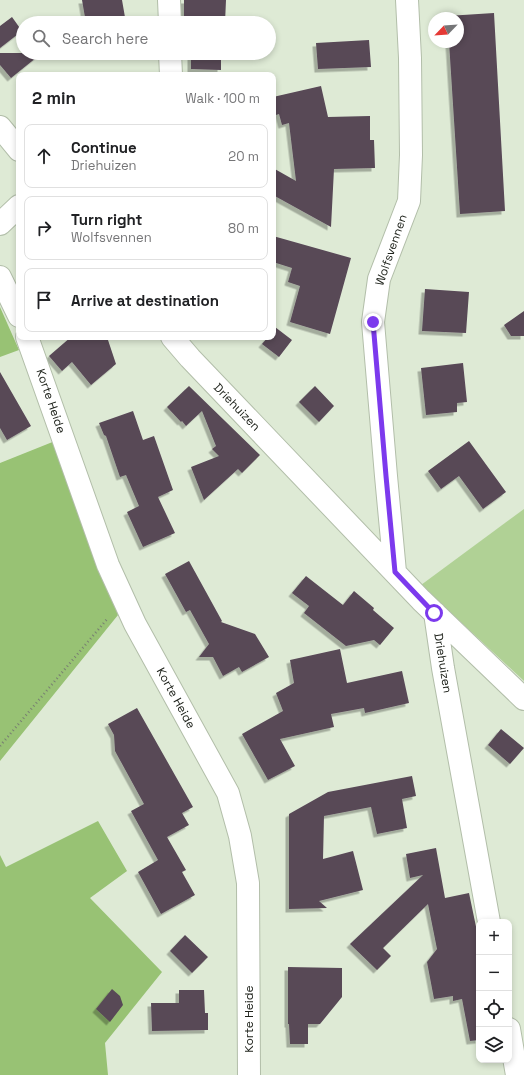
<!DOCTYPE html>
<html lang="en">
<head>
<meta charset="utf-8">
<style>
	:root { --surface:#fff; --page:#f2f2f2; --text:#202124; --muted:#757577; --line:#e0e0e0 }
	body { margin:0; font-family:"Space Grotesk",sans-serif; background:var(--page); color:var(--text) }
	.controls { position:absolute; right:12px; bottom:12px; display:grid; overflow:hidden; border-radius:8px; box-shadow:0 2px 6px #0003 }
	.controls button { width:36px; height:36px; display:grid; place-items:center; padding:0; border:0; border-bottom:1px solid var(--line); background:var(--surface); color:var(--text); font:20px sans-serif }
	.compass { position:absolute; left:428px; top:12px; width:36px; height:36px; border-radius:50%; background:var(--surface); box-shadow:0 2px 6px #0003; rotate:245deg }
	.stop { position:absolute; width:12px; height:12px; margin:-9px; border:3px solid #7c3aed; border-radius:50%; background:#fff }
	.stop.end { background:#7c3aed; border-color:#fff; box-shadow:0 1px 4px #0008 }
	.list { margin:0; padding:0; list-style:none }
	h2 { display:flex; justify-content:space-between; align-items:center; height:52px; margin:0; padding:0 16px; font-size:17px }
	h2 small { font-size:13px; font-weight:400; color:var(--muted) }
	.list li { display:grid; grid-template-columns:26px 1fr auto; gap:12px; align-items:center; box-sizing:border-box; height:64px; margin:0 8px 8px; padding:0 8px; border:1px solid var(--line); border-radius:8px }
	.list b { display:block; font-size:15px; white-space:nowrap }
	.list p { margin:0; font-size:13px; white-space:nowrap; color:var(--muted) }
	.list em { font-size:13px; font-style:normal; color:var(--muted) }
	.icon { flex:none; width:22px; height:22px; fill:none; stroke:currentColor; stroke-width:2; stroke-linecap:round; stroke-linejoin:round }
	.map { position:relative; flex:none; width:524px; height:1075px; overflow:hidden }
	.search { position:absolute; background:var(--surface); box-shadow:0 2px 6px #0003; left:16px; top:16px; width:260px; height:44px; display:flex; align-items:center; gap:10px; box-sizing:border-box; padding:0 14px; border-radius:22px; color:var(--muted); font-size:15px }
	.panel { position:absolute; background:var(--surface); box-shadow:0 2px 6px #0003; left:16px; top:72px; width:260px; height:268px; border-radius:8px }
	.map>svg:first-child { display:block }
</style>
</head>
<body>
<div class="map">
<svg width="524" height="1075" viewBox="0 0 524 1075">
	<defs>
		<filter id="shadow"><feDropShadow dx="-3.5" dy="3.5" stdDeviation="0" flood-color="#0004"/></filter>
	</defs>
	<rect width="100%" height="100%" fill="#deead5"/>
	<!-- green -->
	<path fill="#b0d195" d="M524,509V681L421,585Z"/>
	<!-- forest -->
	<path fill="#98c274" d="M0,307L19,350L0,357Z
		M55,441L118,615L0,761V463Z
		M98,821L127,871L90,898L162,972L105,1043L108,1075H0V855L6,867Z"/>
	<!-- building -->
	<path fill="#584857" filter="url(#shadow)" d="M82,0H122L126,23H86Z
		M184,0H226L225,23H184Z
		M494,13L505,211L460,214L449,42H458V18H447V16Z
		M12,17L22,31L0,48V26Z
		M369,40L371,67L318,69L316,43Z
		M0,53H42L11,78L0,65Z
		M191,53H221V70L191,69Z
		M321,86L328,117L370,116V140H374L375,168L334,169L331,227L273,195V168L296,181L289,123L282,125L279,114L276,115L273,97Z
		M273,236L351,258L330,334L290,322L300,286L288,282L292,268L273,262Z
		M425,289L469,292L466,333L422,331Z
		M524,311V336H511L504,325Z
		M275,327L292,340L279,357L262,344L268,337H273V330Z
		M71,337H107L116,364L91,385L72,362L62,371L49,356Z
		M463,363L467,402L457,403V412L426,415L421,368Z
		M0,372L31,426L7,440L0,428Z
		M189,386L260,455L242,473L238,469L204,500L191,467L219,456L212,449L216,446L202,411L186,426L182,421L181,422L167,407Z
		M315,386L334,406L319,422L299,402Z
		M133,411L143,440L154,436L173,490L158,497L175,533L143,547L127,512L139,506L126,475L120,477L106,436L104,435L99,423Z
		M469,441L506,492L483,509L459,476L441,489L428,471Z
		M189,561L222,621L221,622L255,634L269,657L242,672L239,667L223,676L213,657H199L209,644L190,610L186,612L165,574Z
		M306,576L343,605L354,591L374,608L373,610L394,628L380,645L374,640L346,646L304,613L309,606L292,593Z
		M340,649L347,683L402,671L409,703L365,713L364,708L331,714L334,727L280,739L295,766L268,780L242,734L283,711L276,693L294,683L290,660Z
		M137,708L193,807L182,813L189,825L167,837L186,870L182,872L195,895L161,914L138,872L158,860L131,811L144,804L115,751L114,735L108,724Z
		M501,729L524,748L510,764L488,745Z
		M412,776L416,796L402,799L407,828L377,834L371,807L324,816L323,859L353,851L363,890L319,901L327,908L289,909V814L328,792Z
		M436,848L445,898L469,893L479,941V1040L470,1041L462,999L453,1001V996L434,999L427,962L437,949L428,904L383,948L391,956L377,970L350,944L423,875L410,878L406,854Z
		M185,935L208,957L192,973L170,951Z
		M288,967L342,968V997L320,1024H308V1044H290L289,1024H288Z
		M112,989L120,996L123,1005L110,1022L96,1009Z
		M179,990H204L205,1013H208V1030L152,1031L151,1003H179Z"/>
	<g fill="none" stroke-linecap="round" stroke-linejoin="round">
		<defs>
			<path id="minor" d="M169,0L170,23
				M170,53L171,75
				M0,127L19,150
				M0,224L19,206
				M0,277L19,316
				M27,337L108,565L135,624L228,793L240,836L248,883L249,1075
				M172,337L190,358L421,600L524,699
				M395,572L386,476L373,322L379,279L409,201L411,155L410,58L407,0
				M435,613L443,668L489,922
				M509,1029L517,1075"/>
		</defs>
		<!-- minor casing -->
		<use href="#minor" stroke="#b2bea9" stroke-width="24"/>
		<!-- path -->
		<path stroke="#777f71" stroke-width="2.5" stroke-dasharray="1 3" stroke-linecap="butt" d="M0,746L108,618"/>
		<!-- minor -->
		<use href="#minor" stroke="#fff" stroke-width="22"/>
	</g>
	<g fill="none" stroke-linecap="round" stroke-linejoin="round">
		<!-- route -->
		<path stroke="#7c3aed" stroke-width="5" d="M373,322L386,476L395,572L434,613"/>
	</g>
	<g text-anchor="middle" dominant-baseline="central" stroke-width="4" stroke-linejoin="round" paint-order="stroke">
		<!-- street labels -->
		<g font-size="12" fill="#20241d" stroke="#fff">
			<text transform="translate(391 250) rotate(-71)">Wolfsvennen</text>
			<text transform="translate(51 401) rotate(71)">Korte Heide</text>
			<text transform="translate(237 407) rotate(46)">Driehuizen</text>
			<text transform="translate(443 663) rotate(81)">Driehuizen</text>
			<text transform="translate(176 698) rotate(61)">Korte Heide</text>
			<text transform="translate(249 1019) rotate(-90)">Korte Heide</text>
		</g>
	</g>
</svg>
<div class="controls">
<button>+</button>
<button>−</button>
<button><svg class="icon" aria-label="locate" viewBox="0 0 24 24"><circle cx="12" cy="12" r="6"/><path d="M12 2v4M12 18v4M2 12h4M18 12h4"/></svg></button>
<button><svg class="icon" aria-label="layers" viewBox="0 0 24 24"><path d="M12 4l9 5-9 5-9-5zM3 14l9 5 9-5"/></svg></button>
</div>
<svg class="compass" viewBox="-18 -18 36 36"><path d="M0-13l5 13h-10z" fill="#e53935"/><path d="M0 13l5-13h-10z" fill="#757577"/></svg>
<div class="stop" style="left:434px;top:613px"></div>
<div class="stop end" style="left:373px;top:322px"></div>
<div class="search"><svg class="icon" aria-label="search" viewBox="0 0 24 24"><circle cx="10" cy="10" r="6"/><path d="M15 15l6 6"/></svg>Search here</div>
<section class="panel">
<h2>2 min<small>Walk · 100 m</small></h2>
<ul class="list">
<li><svg class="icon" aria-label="ahead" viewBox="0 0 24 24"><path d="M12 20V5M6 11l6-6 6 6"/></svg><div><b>Continue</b><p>Driehuizen</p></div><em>20 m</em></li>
<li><svg class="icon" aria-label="right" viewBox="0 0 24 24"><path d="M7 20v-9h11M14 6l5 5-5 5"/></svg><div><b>Turn right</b><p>Wolfsvennen</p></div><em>80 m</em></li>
<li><svg class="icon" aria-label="arrive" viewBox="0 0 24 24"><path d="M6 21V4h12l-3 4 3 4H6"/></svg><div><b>Arrive at destination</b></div></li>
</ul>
</section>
</div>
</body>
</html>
